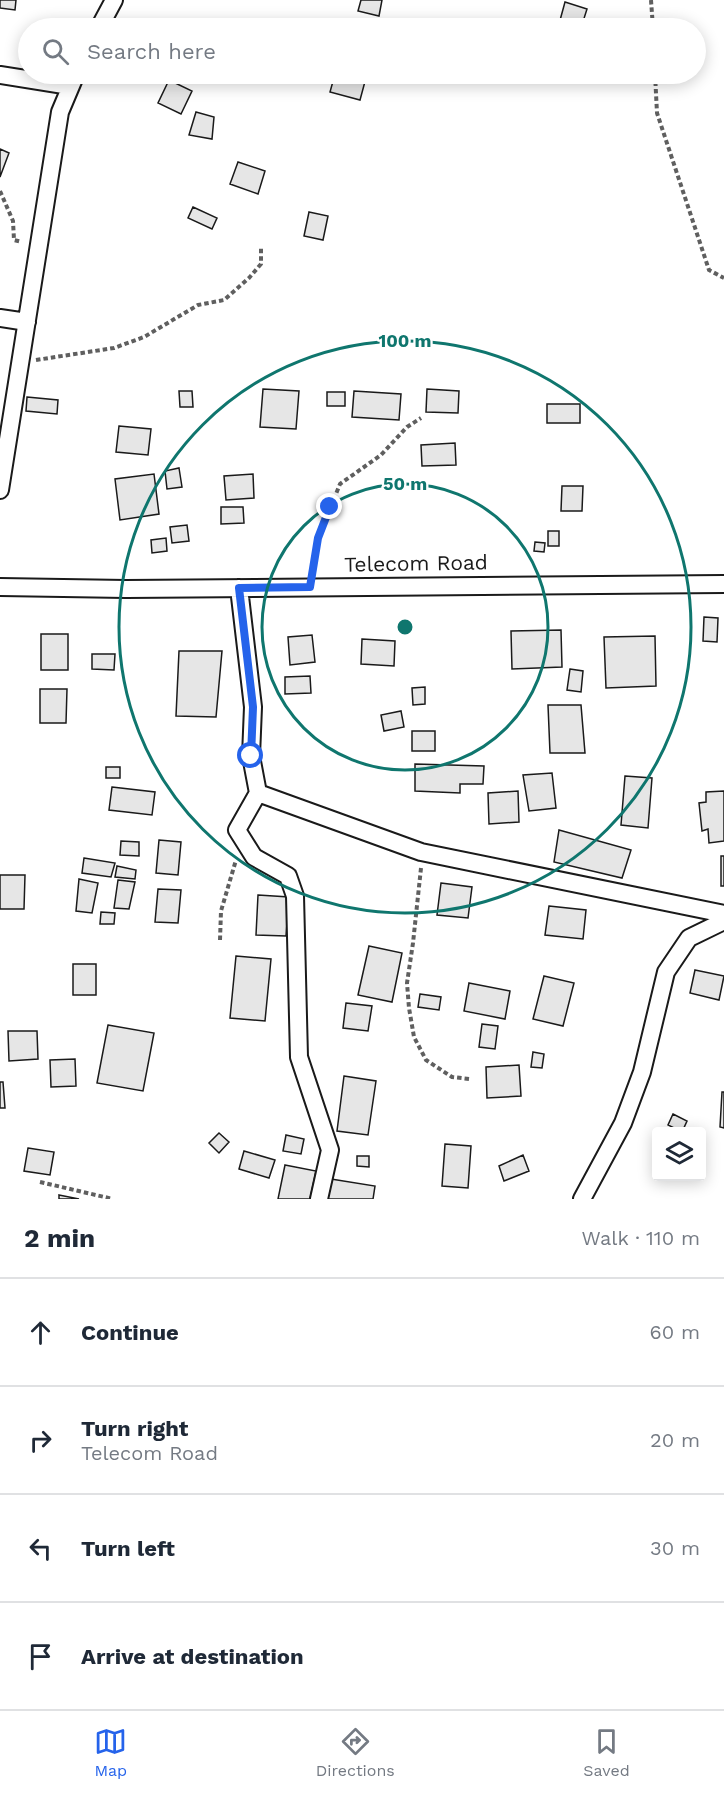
<!DOCTYPE html>
<html lang="en">
<head>
<meta charset="utf-8">
<style>
	:root { --surface:#fff; --page:#f6f6f7; --text:#1f2937; --muted:#747a83; --line:#e0e1e3; --accent:#2563eb }
	body { margin:0; font-family:"Work Sans",sans-serif; background:var(--page); color:var(--text) }
	.controls { position:absolute; right:18px; bottom:18px; display:grid; overflow:hidden; border-radius:6px; box-shadow:0 3px 15px #0003 }
	.controls button { width:54px; height:54px; display:grid; place-items:center; padding:0; border:0; border-bottom:2px solid var(--line); background:var(--surface); color:var(--text); font:30px sans-serif }
	.stop { position:absolute; width:18px; height:18px; margin:-14px; border:4px solid #2563eb; border-radius:50%; background:#fff }
	.stop.end { background:#2563eb; border-color:#fff; box-shadow:0 2px 6px #0008 }
	.list { margin:0; padding:0; list-style:none }
	h2 { display:flex; justify-content:space-between; align-items:center; height:78px; margin:0; padding:0 24px; font-size:26px }
	h2 small { font-size:20px; font-weight:400; color:var(--muted) }
	.list li { display:grid; grid-template-columns:39px 1fr auto; gap:18px; align-items:center; box-sizing:border-box; height:108px; padding:0 24px; border-top:2px solid var(--line) }
	.list b { display:block; font-size:22px; white-space:nowrap }
	.list p { margin:0; font-size:20px; white-space:nowrap; color:var(--muted) }
	.list em { font-size:20px; font-style:normal; color:var(--muted) }
	.icon { flex:none; width:33px; height:33px; fill:none; stroke:currentColor; stroke-width:2; stroke-linecap:round; stroke-linejoin:round }
	.map { position:relative; flex:none; width:724px; height:1199px; overflow:hidden }
	.search { position:absolute; background:var(--surface); box-shadow:0 3px 15px #0003; left:18px; right:18px; top:18px; height:66px; display:flex; align-items:center; gap:15px; box-sizing:border-box; padding:0 21px; border-radius:33px; color:var(--muted); font-size:22px }
	.sheet { height:510px; background:var(--surface) }
	nav { display:flex; justify-content:space-around; align-items:center; box-sizing:border-box; height:84px; border-top:2px solid var(--line); background:var(--surface); font-size:16px; color:var(--muted) }
	nav a { display:grid; justify-items:center; gap:3px }
	nav .on { color:var(--accent) }
	.map>svg:first-child { display:block }
</style>
</head>
<body>
<div class="map">
<svg width="724" height="1199" viewBox="0 0 724 1199">
	<rect width="100%" height="100%" fill="#fff"/>
	<!-- building -->
	<path fill="#e6e6e6" stroke="#1a1a1a" stroke-width="1.5" d="M0,0H16L15,10L0,8Z
		M361,0H382L379,16L358,11Z
		M565,2L587,9L581,28L559,24Z
		M335,74H367L360,100L330,92Z
		M169,80L192,91L181,114L158,103Z
		M196,112L214,117L212,139L189,135Z
		M0,149L9,153L0,177Z
		M238,162L265,171L258,194L230,184Z
		M193,207L217,218L212,229L188,218Z
		M309,212L328,216L323,240L304,236Z
		M263,389L299,391L296,429L260,427Z
		M427,389L459,391L458,413L426,412Z
		M179,391H192L193,407H180Z
		M354,391L401,394L399,420L352,417Z
		M327,392H345V406H327Z
		M27,397L58,400L57,414L26,411Z
		M547,404H580V423H547Z
		M119,426L151,429L148,455L116,452Z
		M455,443L456,465L422,466L421,445Z
		M179,468L182,487L167,489L165,471Z
		M154,474L159,514L120,520L115,479Z
		M253,474L254,498L226,500L224,476Z
		M562,486H583L582,511H561Z
		M221,507H243L244,523L221,524Z
		M187,525L189,541L172,543L170,527Z
		M548,531H559V546H548Z
		M166,538L167,551L152,553L151,540Z
		M535,542L545,543L544,552L534,551Z
		M704,617L718,618L717,642L703,641Z
		M561,630L562,667L512,669L511,631Z
		M41,634H68V670H41Z
		M312,635L315,662L290,665L288,637Z
		M655,636L656,686L606,688L604,637Z
		M362,639L395,641L394,666L361,664Z
		M179,651H222L216,717L176,716Z
		M92,654H115L114,670L92,669Z
		M570,669L583,671L581,692L567,690Z
		M310,676L311,693L285,694V677Z
		M425,687V704L413,705L412,688Z
		M40,689H67L66,723H40Z
		M548,705H581L585,753H550Z
		M401,711L404,727L384,731L381,715Z
		M412,731H435V751H412Z
		M415,764L484,766L483,784H460V793L415,791Z
		M106,767H120V778H106Z
		M552,773L556,808L529,811L523,775Z
		M625,776L652,778L648,828L621,825Z
		M112,787L155,792L152,815L109,810Z
		M518,791L519,822L489,824L488,793Z
		M724,791V841L709,843L708,829L702,831L699,803L706,802V792Z
		M559,830L631,850L622,878L554,862Z
		M159,840L181,842L178,875L156,873Z
		M121,841L139,842V856L120,855Z
		M721,856H724V886H721Z
		M84,858L115,863L111,877L82,873Z
		M117,866L136,870L135,879L115,877Z
		M0,875H25L24,909H0Z
		M79,879L98,883L92,913L76,911Z
		M118,880L135,882L129,909L114,908Z
		M441,883L472,887L468,918L437,915Z
		M158,889L181,890L178,923L155,922Z
		M258,895L289,897L286,936L256,935Z
		M549,906L586,910L583,939L545,935Z
		M101,912L115,913L114,924H100Z
		M369,946L402,953L392,1002L358,995Z
		M236,956L271,959L265,1021L230,1018Z
		M73,964H96V995H73Z
		M695,970L724,976L719,1000L690,993Z
		M544,976L574,983L563,1026L533,1019Z
		M469,983L510,991L505,1019L464,1011Z
		M420,994L441,997L439,1010L418,1007Z
		M346,1003L372,1006L368,1031L343,1028Z
		M482,1024L498,1026L495,1049L479,1047Z
		M108,1025L154,1033L143,1091L97,1083Z
		M8,1031H37L38,1059L9,1061Z
		M533,1052L544,1054L542,1068L531,1067Z
		M75,1059L76,1086L51,1087L50,1060Z
		M519,1065L521,1096L487,1098L486,1067Z
		M344,1076L376,1081L368,1135L337,1131Z
		M0,1082H3L5,1108H0Z
		M722,1092H724V1128L720,1127Z
		M673,1114L687,1121L682,1132L668,1125Z
		M219,1133L229,1142L219,1153L209,1143Z
		M286,1135L304,1139L301,1154L283,1151Z
		M445,1144L471,1146L468,1188L442,1186Z
		M28,1148L54,1152L50,1175L24,1171Z
		M244,1151L275,1160L269,1178L239,1169Z
		M523,1155L529,1171L504,1181L499,1166Z
		M357,1156H369V1167L357,1166Z
		M285,1165L316,1171L310,1199H278Z
		M331,1179L375,1186L373,1199H328Z
		M59,1195L79,1199H59Z"/>
	<g fill="none" stroke-linecap="round" stroke-linejoin="round">
		<defs>
			<path id="minor" d="M99,28L114,0
				M0,75L70,86
				M0,318L27,322
				M0,490L60,112L76,74
				M0,587L126,589L724,584
				M239,588L253,707L251,756L258,793L421,852L724,914
				M258,793L237,830L254,857L288,876L295,896L299,1057L330,1150L319,1199
				M582,1199L623,1123L642,1072L666,972L689,938L724,921"/>
		</defs>
		<!-- minor casing -->
		<use href="#minor" stroke="#1a1a1a" stroke-width="20"/>
		<!-- path -->
		<path stroke="#5f5f5f" stroke-width="4" stroke-dasharray="4.5 3" stroke-linecap="butt" d="M651,0L653,28
			M655,74L657,113L709,270L724,278
			M0,191L13,221L14,240L22,242
			M36,360L114,348L144,337L198,305L224,300L249,278L261,264V247
			M312,571L318,538L340,484L381,455L407,427L421,418
			M421,868L413,943L407,983L409,1008L414,1037L426,1060L452,1077L470,1079
			M220,940L221,911L236,860
			M40,1182L113,1199"/>
		<!-- minor -->
		<use href="#minor" stroke="#fff" stroke-width="16"/>
	</g>
	<g fill="none" stroke-linecap="round" stroke-linejoin="round">
		<!-- route -->
		<path stroke="#2563eb" stroke-width="8" d="M251,756L253,707L239,588L310,587L318,538L330,507"/>
	</g>
	<!-- distance rings -->
	<g fill="none" stroke="#0f766e" stroke-width="3">
		<circle cx="405" cy="627" r="143"/>
		<circle cx="405" cy="627" r="286"/>
	</g>
	<g text-anchor="middle" dominant-baseline="central" stroke-width="4.5" stroke-linejoin="round" paint-order="stroke">
		<!-- street labels -->
		<g font-size="21" fill="#1a1a1a" stroke="#fff">
			<text transform="translate(416 563) rotate(-1)">Telecom Road</text>
		</g>
	</g>
	<circle cx="405" cy="627" r="9" fill="#0f766e" stroke="#fff" stroke-width="3"/>
	<g font-size="18" text-anchor="middle" font-weight="bold" fill="#0f766e" stroke="#fff" stroke-width="4.5" stroke-linejoin="round" paint-order="stroke">
		<text x="405" y="347">100 m</text>
		<text x="405" y="490">50 m</text>
	</g>
</svg>
<div class="controls">
<button><svg class="icon" aria-label="layers" viewBox="0 0 24 24"><path d="M12 4l9 5-9 5-9-5zM3 14l9 5 9-5"/></svg></button>
</div>
<div class="stop" style="left:251px;top:756px"></div>
<div class="stop end" style="left:330px;top:507px"></div>
<div class="search"><svg class="icon" aria-label="search" viewBox="0 0 24 24"><circle cx="10" cy="10" r="6"/><path d="M15 15l6 6"/></svg>Search here</div>
</div>
<section class="sheet">
<h2>2 min<small>Walk · 110 m</small></h2>
<ul class="list">
<li><svg class="icon" aria-label="ahead" viewBox="0 0 24 24"><path d="M12 20V5M6 11l6-6 6 6"/></svg><div><b>Continue</b></div><em>60 m</em></li>
<li><svg class="icon" aria-label="right" viewBox="0 0 24 24"><path d="M7 20v-9h11M14 6l5 5-5 5"/></svg><div><b>Turn right</b><p>Telecom Road</p></div><em>20 m</em></li>
<li><svg class="icon" aria-label="left" viewBox="0 0 24 24"><path d="M17 20v-9H6M10 6l-5 5 5 5"/></svg><div><b>Turn left</b></div><em>30 m</em></li>
<li><svg class="icon" aria-label="arrive" viewBox="0 0 24 24"><path d="M6 21V4h12l-3 4 3 4H6"/></svg><div><b>Arrive at destination</b></div></li>
</ul>
</section>
<nav>
<a class="on"><svg class="icon" aria-label="map" viewBox="0 0 24 24"><path d="M3 6l6-2 6 2 6-2v14l-6 2-6-2-6 2zM9 4v14M15 6v14"/></svg>Map</a>
<a><svg class="icon" aria-label="directions" viewBox="0 0 24 24"><path d="M12 3l9 9-9 9-9-9zM9 14v-3h6M13 9l2 2-2 2"/></svg>Directions</a>
<a><svg class="icon" aria-label="saved" viewBox="0 0 24 24"><path d="M7 4h10v16l-5-4-5 4z"/></svg>Saved</a>
</nav>
</body>
</html>
